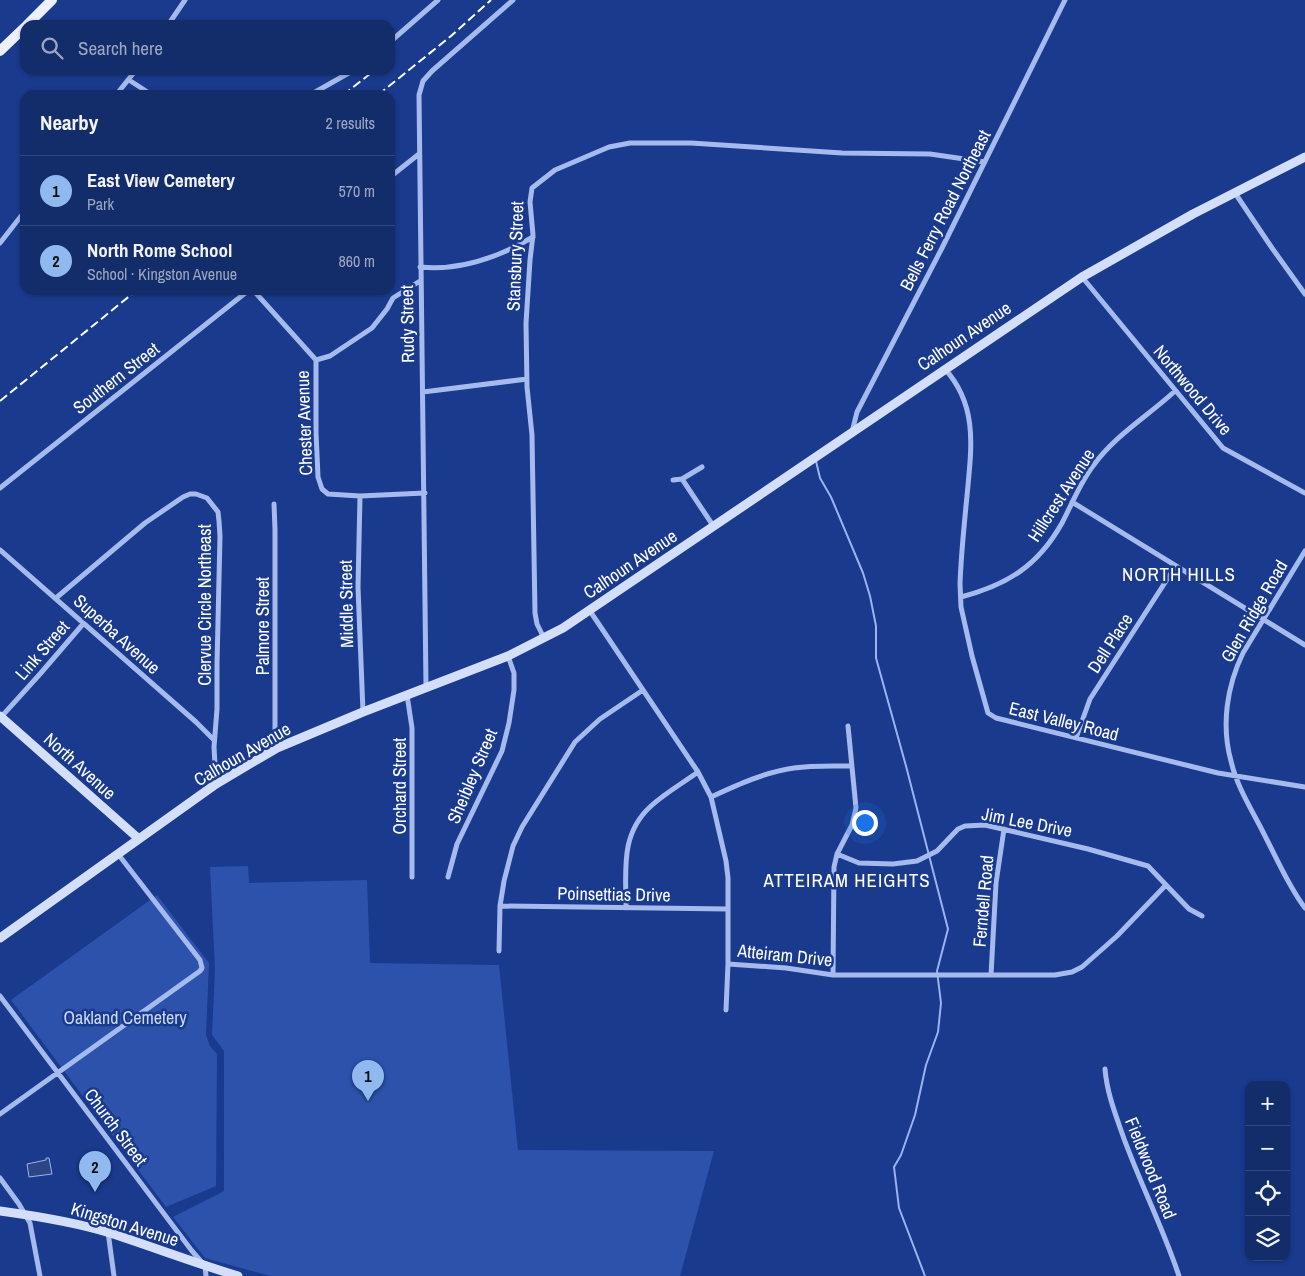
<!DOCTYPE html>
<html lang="en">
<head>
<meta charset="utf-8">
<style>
	:root { --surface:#132c6a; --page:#203872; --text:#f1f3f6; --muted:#9da7c1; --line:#32487e; --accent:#90b9f0 }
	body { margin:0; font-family:"Archivo Narrow",sans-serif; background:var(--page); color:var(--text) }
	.controls { position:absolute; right:15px; bottom:15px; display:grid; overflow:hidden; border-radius:10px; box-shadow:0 1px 4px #0004 }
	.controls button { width:45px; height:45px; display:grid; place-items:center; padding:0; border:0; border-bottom:1px solid var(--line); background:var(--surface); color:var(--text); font:25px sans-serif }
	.you { position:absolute; left:864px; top:822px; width:18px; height:18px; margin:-12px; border:4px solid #fff; border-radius:50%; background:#1a73e8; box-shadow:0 0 0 8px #1a73e833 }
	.badge { display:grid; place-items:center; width:32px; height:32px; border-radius:50%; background:var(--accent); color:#111; font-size:16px; font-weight:700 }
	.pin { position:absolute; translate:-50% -41px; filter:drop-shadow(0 1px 2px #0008) }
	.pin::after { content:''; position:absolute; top:26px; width:18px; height:15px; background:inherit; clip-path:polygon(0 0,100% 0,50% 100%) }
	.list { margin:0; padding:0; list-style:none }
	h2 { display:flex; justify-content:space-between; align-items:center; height:65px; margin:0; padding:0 20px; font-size:21px }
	h2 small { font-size:16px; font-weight:400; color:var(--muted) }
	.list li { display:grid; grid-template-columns:32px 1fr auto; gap:15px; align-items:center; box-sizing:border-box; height:70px; padding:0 20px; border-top:1px solid var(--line) }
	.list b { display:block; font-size:19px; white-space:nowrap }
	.list p { margin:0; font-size:16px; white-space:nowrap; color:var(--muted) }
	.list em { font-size:16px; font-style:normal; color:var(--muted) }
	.icon { flex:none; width:28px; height:28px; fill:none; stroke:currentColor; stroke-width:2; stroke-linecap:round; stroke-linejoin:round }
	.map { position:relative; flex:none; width:1305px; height:1276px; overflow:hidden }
	.search { position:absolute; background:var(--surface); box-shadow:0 1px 4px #0004; left:20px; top:20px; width:375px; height:55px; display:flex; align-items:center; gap:12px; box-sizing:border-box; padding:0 18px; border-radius:15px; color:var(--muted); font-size:19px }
	.panel { position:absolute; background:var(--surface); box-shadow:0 1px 4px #0004; left:20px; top:90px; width:375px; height:205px; border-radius:15px }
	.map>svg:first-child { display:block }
</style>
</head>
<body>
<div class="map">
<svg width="1305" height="1276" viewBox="0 0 1305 1276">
	<rect width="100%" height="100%" fill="#193a8d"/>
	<!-- green -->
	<path fill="#2c52ac" d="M248,866L249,883L367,880L370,963L499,965L518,1150L714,1151L680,1276H270L205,1258L173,1217L224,1191V1051L212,1035L215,970L210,867Z
		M157,895L209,963L206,1035L210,1046L217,1054L216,1186L166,1207L11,1000Z"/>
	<!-- water -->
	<path fill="#2d4584" stroke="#98b4f1" d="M46,1158H49L52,1174L29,1177L27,1164L46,1160Z"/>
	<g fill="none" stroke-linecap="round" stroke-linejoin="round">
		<!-- stream -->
		<path stroke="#98b4f1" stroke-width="2" d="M816,461L820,478L831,497L863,573L870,596L876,626V658L906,766L948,929L937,971L941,1003L938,1032L926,1065L915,1115L901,1155L894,1167L899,1208L925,1276"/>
		<!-- street -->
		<path stroke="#a5bbee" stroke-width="5" d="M168,25L185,0
			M390,42L438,0
			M129,80L152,95
			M116,95L136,70
			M310,95L354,70
			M390,177L419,154
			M1235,193L1272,248L1305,294
			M0,243L25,211
			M420,267C459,271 499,257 533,237
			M1082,277L1223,448L1305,493
			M253,290L316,360V432L318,477L322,489L328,494L360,496L425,493
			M316,360L330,356L372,328L387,309L393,298L420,281
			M945,369C979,407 971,450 967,496C964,526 961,555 960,584L961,607L972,656L988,713L996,718L1218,773L1305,787
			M423,392L527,379
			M852,432L857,412L942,248L1065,0
			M682,479L714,527
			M673,480L682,479L702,467
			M0,488L249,290
			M360,496L358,587L363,712
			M1072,502L1305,645
			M274,504L275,529V736L277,748
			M0,550L196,722L214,740
			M1305,551L1243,653C1227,686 1221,725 1231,761C1237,788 1254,813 1266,838C1278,861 1289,887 1305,908
			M961,597C1007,585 1038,566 1062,523C1072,504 1080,483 1093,466C1114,436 1148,416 1175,391
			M56,598L145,523L183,497L190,494H196L207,498L218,512L219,521L220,536L217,664V709L214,747L216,784
			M590,611L698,772L711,797L726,861L728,878V964L726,1010
			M544,638L537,624L535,613L532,435L527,387L526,323L530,260L533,235L530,202L532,188L555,170L609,147L630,143H691L842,153L930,154L985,162
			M426,687L419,95L423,81L432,71L513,0
			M407,695L412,728V877
			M1,717L40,674L83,624
			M1076,738L1090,699L1175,567
			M711,797C737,785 765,772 794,768C813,765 833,766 852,766
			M837,854L859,863L893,864L917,861L937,851L958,829L965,826L985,825L1088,849L1148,866L1189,909L1202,916
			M448,877L457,844L502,751L509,723L514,690V673L508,656
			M500,906L727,909
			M626,908C626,870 620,834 651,806C665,793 683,783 698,772
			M499,951L500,906L504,881L513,846L522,827L575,742L600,719L643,690
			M728,964L786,968L833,975H1055L1072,972L1082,967L1117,936L1165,886
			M833,975L834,867L837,854L852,825L856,808L848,726
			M991,975L996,883L1004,829
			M0,996L192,1251L205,1266L206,1276
			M1105,1069C1107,1093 1115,1113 1123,1136C1140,1183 1163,1228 1179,1276
			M0,1114L200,971L202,968L200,960L118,854
			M0,1178L19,1204L30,1223L40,1276
			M108,1232L114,1276"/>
		<!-- secondary -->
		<path stroke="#d3defa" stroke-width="9" d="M0,716L139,839
			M0,938L216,784L277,748L363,712L508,656L563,628L1082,277L1193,214L1305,157
			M0,1211C36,1216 75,1222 110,1233C153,1247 195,1263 238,1276"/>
		<!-- primary -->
		<path stroke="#edf1ff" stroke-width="10" d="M27,25L52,0
			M0,51L25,27"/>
		<!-- rail -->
		<path stroke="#fff" stroke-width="2" stroke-dasharray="9 4" stroke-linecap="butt" d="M343,95L375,70
			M378,95L451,36L491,0
			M94,291V290
			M0,401L137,290"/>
	</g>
	<g text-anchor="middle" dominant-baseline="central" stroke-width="5" stroke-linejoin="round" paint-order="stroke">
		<!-- street labels -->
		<g font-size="18" fill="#fff" stroke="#193a8d">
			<text transform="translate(945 210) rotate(-63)">Bells Ferry Road Northeast</text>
			<text transform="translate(515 256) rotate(-88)">Stansbury Street</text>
			<text transform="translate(407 324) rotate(-91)">Rudy Street</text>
			<text transform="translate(964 336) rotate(-34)">Calhoun Avenue</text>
			<text transform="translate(116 378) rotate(-38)">Southern Street</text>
			<text transform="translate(1193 390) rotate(50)">Northwood Drive</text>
			<text transform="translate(304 423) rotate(-92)">Chester Avenue</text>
			<text transform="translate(1061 495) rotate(-57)">Hillcrest Avenue</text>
			<text transform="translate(630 564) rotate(-34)">Calhoun Avenue</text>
			<text transform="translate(346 604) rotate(-91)">Middle Street</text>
			<text transform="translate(204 605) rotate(-90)">Clervue Circle Northeast</text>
			<text transform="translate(1254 611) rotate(-60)">Glen Ridge Road</text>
			<text transform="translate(262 626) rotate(-90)">Palmore Street</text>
			<text transform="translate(117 634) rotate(42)">Superba Avenue</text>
			<text transform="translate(1110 643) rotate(-57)">Dell Place</text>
			<text transform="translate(42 650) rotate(-49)">Link Street</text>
			<text transform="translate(1064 721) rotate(14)">East Valley Road</text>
			<text transform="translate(242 754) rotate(-30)">Calhoun Avenue</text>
			<text transform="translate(80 766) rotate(42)">North Avenue</text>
			<text transform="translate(472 776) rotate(-67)">Sheibley Street</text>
			<text transform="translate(399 786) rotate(-90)">Orchard Street</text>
			<text transform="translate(1027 822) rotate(11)">Jim Lee Drive</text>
			<text transform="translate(614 894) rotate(1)">Poinsettias Drive</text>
			<text transform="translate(983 901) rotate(-85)">Ferndell Road</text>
			<text transform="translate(785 955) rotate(6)">Atteiram Drive</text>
			<text transform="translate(116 1127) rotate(53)">Church Street</text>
			<text transform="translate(1151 1168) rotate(68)">Fieldwood Road</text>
			<text transform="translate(125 1224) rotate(17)">Kingston Avenue</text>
		</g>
		<!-- park labels -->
		<g font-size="18" fill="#cbd9fa" stroke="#193a8d">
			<text x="125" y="1017">Oakland Cemetery</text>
		</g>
		<!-- neighbourhood labels -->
		<g font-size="19" letter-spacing="1" fill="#fff" stroke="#193a8d">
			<text x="1179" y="574">NORTH HILLS</text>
			<text x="847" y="880">ATTEIRAM HEIGHTS</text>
		</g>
	</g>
</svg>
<div class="controls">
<button>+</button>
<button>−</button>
<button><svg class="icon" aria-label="locate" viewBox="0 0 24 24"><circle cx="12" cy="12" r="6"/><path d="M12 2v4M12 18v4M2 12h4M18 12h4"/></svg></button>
<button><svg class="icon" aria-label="layers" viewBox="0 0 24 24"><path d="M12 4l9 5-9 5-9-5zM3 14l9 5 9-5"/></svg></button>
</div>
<div class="you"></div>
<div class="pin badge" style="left:368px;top:1101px">1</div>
<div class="pin badge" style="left:95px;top:1192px">2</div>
<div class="search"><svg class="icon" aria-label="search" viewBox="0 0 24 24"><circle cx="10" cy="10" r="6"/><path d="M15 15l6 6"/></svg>Search here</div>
<section class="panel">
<h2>Nearby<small>2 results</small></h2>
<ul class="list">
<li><span class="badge">1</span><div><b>East View Cemetery</b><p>Park</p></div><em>570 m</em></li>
<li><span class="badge">2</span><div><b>North Rome School</b><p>School · Kingston Avenue</p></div><em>860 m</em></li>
</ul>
</section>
</div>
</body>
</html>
